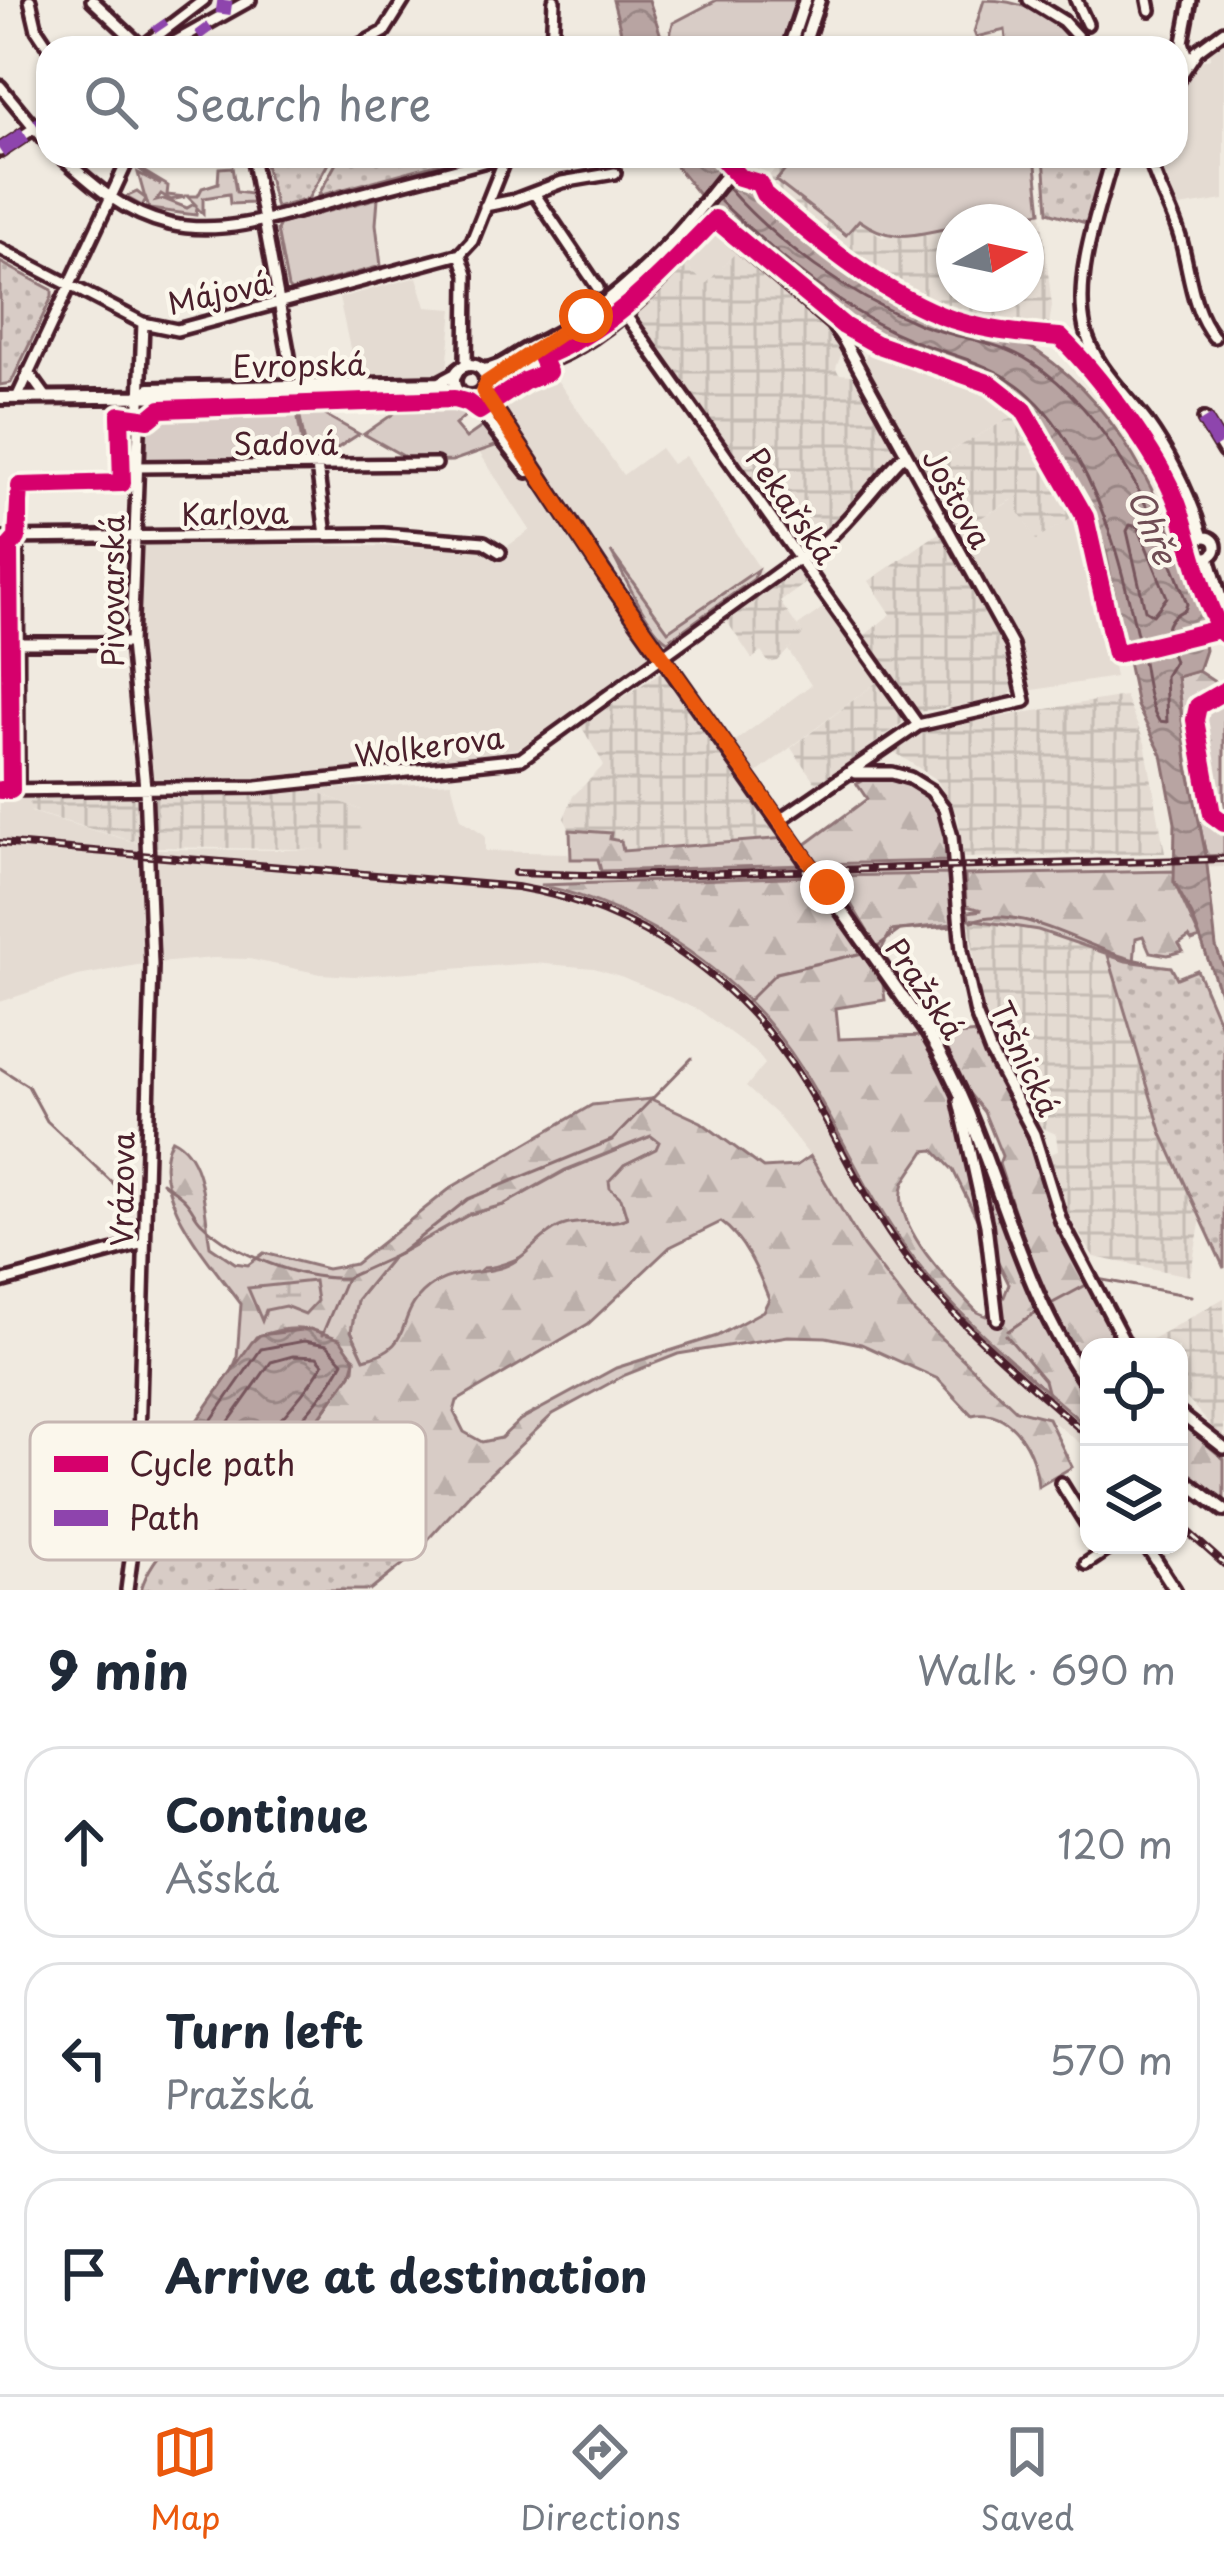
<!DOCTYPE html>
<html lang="en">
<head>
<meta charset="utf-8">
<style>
	:root { --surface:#fff; --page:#f6f6f7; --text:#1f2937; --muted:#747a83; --line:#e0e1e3; --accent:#ea580c }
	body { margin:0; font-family:"Playpen Sans",sans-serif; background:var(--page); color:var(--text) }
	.controls { position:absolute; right:36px; bottom:36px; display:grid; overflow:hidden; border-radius:24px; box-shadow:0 3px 9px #0004 }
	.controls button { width:108px; height:108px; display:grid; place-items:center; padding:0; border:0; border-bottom:3px solid var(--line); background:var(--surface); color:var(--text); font:60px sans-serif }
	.compass { position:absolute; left:936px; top:204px; width:108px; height:108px; border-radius:50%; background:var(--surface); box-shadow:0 3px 9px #0004; rotate:81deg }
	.stop { position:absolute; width:36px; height:36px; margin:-27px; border:9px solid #ea580c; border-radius:50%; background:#fff }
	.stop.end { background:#ea580c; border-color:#fff; box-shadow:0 3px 12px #0008 }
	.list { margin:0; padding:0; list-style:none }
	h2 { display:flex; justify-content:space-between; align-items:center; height:156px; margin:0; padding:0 48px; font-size:51px }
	h2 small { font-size:39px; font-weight:400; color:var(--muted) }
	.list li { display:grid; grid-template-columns:78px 1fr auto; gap:36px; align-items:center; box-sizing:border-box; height:192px; margin:0 24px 24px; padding:0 24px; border:3px solid var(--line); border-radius:36px }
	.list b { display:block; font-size:45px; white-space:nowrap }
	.list p { margin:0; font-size:39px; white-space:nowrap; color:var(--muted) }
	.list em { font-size:39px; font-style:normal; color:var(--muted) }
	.icon { flex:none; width:66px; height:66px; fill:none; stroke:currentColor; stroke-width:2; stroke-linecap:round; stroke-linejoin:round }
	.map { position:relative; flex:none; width:1224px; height:1590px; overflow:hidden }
	.search { position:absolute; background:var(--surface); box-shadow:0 3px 9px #0004; left:36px; right:36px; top:36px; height:132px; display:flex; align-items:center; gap:30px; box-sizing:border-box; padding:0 42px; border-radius:36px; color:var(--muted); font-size:45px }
	.sheet { height:804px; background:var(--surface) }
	nav { display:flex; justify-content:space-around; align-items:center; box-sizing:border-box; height:168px; border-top:3px solid var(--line); background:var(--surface); font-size:33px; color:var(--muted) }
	nav a { display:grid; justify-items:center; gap:6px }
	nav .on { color:var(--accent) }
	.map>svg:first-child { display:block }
</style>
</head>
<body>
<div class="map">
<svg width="1224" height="1590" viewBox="0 0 1224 1590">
	<defs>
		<pattern id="industrial-grid" width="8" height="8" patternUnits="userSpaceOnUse" patternTransform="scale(3)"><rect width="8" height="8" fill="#e4dbd2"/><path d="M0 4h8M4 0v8" fill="none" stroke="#c5bcb4"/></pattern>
		<pattern id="forest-firs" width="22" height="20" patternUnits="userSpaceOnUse" patternTransform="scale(3)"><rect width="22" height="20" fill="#d8ccc6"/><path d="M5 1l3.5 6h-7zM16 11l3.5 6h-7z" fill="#bbafaa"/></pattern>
		<pattern id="wetland-marsh" width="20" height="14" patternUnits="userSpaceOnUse" patternTransform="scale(3)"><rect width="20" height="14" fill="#d8ccc6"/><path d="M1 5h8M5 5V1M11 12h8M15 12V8" fill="none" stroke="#bbafaa"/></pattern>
		<pattern id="park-dots" width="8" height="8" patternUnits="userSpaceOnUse" patternTransform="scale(3)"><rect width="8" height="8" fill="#d8ccc6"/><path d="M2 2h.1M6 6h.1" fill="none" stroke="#bbafaa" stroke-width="1.8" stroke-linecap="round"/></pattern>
		<pattern id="water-waves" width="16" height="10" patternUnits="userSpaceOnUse" patternTransform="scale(3)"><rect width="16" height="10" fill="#b8a4a2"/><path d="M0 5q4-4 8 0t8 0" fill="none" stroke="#988584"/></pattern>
	</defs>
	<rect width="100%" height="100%" fill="#f0eae0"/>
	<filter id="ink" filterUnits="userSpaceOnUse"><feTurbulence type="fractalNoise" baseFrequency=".00833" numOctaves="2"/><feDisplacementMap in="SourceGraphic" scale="24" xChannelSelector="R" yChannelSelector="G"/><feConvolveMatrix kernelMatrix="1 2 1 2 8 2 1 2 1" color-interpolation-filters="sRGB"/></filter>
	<g filter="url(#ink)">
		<!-- built -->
		<path fill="#e4dbd2" d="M1224,36V200L1173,208L1163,180L1161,156H1176V96L1192,64L1210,58L1209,47Z
			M723,232L741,247L706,285L682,263L710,233Z
			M417,277L426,307L453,309L447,370L438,375L356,376L339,298Z
			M871,346L977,389L1015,415L921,468L863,362Z
			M550,370L623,475L660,448L672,464L685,456L762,572L653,656L518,749L277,781L150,784L137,644L141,543L505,548L530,530L479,452L501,444L515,434L500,404Z
			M1013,500L1036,539L1074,517L1080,523L1099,586L1115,677L1027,691L1017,640L954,527L970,524Z
			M824,607L877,682L757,773L734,742L811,685L788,650L802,634L798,626Z
			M451,782L461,819L485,835V851L567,853L571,859H599L602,871L1224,856V867L546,885L596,901L647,924L690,951L744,999L800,1067L886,1220L943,1294L1089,1429V1450L1048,1418L1016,1410L914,1312L863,1246L810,1156L778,1116L746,1087L765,1064L756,1052L699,1010L623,977L594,968L534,963L354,976L321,974L249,959L213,958L137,965L78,976L0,1002V794H29L31,812L158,849L284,850L360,848V810L314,790Z"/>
		<!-- industrial -->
		<path fill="url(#industrial-grid)" d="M786,156H797L776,182L846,235L859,220L882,237L954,227V294H1026V222H981L1041,212L1052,306L1048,331L947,314L871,273L766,192L762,184Z
			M741,247L824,324L841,355L836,368L839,374L852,375L896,454L857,508L804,549L635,314L682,263L706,284Z
			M1015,415L1074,517L1036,540L1012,500L970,524L954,527L921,468Z
			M943,530L993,620L1016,687L1007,698L919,712L865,635L891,614L869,581Z
			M795,567L806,583L780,602L803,634L778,661L769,663L761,652L752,659L726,620Z
			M665,669L786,838L622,851L610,839V833L570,830L564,818L573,796L604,765L581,726Z
			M877,682L905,721L817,785L791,748Z
			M1125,696L1145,743L1165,853L964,858L958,816L936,779L894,752L927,729Z
			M314,790L360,810L361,850L154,847L153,793Z
			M136,793L139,843L30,811L29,794Z
			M969,919L1038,930L1108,955L1162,1134L1201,1219L1190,1276L1094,1257L1063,1208L1048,1155L1058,1151L1056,1134L1040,1127L998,1045L979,992Z
			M1224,1298V1440L1179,1390V1347H1150L1147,1342Z"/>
		<!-- grass -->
		<path fill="#d8ccc6" stroke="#917678" stroke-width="3" d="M717,0H798L783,48H674L670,35L673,23Z
			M984,0C1026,0 1052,17 1080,48H1007L1005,30L976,37L974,32Z
			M797,156H1035L1041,212L981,222H954V227C913,234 894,245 859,220L846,235L776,181Z
			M232,167L236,192L251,194L253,203L230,204L229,194L203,198V214L197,208L196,215L149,209L146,199L142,206L126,197L137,192L145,198L138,173L161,185L138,168L168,186L167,195L185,197L171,200L161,194L156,201L164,199L187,208L194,204L197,206L187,196H198L202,188L218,183L219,168Z
			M378,198L376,224L381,266L291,291L288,288L277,230L280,224Z
			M460,402L474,408L455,425L466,438L486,424L501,444L452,461L414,462L364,434L409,403Z
			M298,406H309L359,434L316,462L308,461Z
			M296,407L305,459L146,461L147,422L159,410Z
			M611,552L668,631L757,570L754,579L668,641C649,631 622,571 611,552Z
			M651,1136L660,1142L656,1149L624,1165L621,1198L627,1218C614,1224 604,1220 590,1224C557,1234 514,1268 483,1268L388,1353L364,1359L351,1331L357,1300L391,1258L470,1214L503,1205L565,1171Z"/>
		<!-- forest -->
		<path fill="url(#forest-firs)" stroke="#917678" stroke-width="3" fill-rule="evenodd" d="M1198,671L1224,688V855L1206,856L1187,762L1177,676Z
			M875,774C933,785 945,804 950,861L817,864L805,845L867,799L857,784Z
			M570,830L611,833L610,839L621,841L623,851L786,838L806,865L601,871L598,859H571Z
			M1175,871L1174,882L1200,938L1192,941L1189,937L1179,944L1183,951L1168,955L1150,952L1143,936L1136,938L1134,963L1038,930L969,919L968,912L982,910L966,906L965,875Z
			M951,874L953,924L891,931L880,952L834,876Z
			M815,876L882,976L885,1000L836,1008L839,1039L924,1036L958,1096L1045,1321L1089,1394V1429C1027,1373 957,1319 907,1250C866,1194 839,1128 802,1069C743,976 646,909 540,885ZM934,1150L953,1170L1009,1284L1004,1297L986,1316L977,1312C953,1286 888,1224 904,1183C909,1173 919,1161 925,1151Z
			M978,1033L1027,1126L1038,1155L1048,1203L1120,1347H1089V1377L1046,1297L1016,1216L999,1164L1002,1156L984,1112L968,1092L941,1043L955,1035Z
			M651,1099L701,1122L763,1168L796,1166L810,1156L863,1246L914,1312L1016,1410L1048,1418L1072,1467L1038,1487C1036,1451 1011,1406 972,1415L938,1379L861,1344L826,1337L788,1336L678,1354L625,1375L553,1414L470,1493L412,1557L344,1431L317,1421L354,1369L355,1358C318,1328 304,1321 256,1337L229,1379L237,1358L241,1304C212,1264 143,1190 172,1139C206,1155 204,1213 210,1246L235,1263L248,1265L264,1253L327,1269L355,1264L452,1187L592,1105ZM651,1136L659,1142L656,1149L624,1165L609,1181L610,1188L621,1198L627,1218C606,1227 584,1218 562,1226C540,1234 524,1262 500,1268C479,1274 456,1271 436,1283C388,1313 421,1346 364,1359L351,1331L357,1300L391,1258L470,1214L503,1205L565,1170ZM721,1222C744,1238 759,1273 769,1299L763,1311L717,1336L616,1368L520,1420L501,1438L482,1442L464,1432L454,1412L457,1401L588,1324L670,1247Z
			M1179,1421L1224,1459V1501L1179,1469Z"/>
		<!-- wetland -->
		<path fill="url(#wetland-marsh)" stroke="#917678" stroke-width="3" d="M314,1281L317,1301L305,1314L285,1306L266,1310L262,1321L248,1288Z"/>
		<!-- park -->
		<path fill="url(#park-dots)" stroke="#917678" stroke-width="3" d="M263,156H331V158L308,199L276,208Z
			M340,156H466L318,196Z
			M1044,156H1108L1089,224L1048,212Z
			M0,262L52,290V297L11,383L0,385Z
			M1108,955L1126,961L1171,967L1177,978L1197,970L1224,1033V1268L1162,1134Z
			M317,1421L344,1430L412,1557L371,1590H141C161,1518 275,1481 317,1421Z"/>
		<!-- water -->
		<path fill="url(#water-waves)" stroke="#8c6f72" stroke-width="3" d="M613,0H649L665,48H625Z
			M668,156H716C774,222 843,283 926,314C963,328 1005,330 1038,352C1130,412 1174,531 1208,629L1202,631L1205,650L1198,671L1177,677L1187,762L1206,856L1216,947L1224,968V1004L1192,915L1174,882L1175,823L1162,755L1137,706L1106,552L1080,489L1056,446L1025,403L999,384L876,337L822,302L711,210Z
			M310,1329L340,1339L355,1360L351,1374L308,1433L200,1516C166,1521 176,1499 174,1478C173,1466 172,1461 177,1449L252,1342L260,1335Z"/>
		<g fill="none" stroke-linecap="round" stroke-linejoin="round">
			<!-- shore -->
			<path stroke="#76545b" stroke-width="3" d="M718,199C765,244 818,291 876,323C955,367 1009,350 1065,438C1108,504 1124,576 1141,652C1147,677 1146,699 1159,721L1167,722L1165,676L1174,661C1165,641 1160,619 1185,610L1187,604C1156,518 1111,414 1031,362C998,340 956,339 919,324C847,294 779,246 727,187
				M1130,525L1138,527L1167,597L1153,615L1145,610L1127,531Z
				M304,1341L327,1345L343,1362C307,1428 254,1462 195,1505L187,1504L184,1467L187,1455L261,1349Z
				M293,1356L317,1357L323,1364C304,1397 240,1472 203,1476L201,1461L271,1362Z"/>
			<!-- stream -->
			<path stroke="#8c6f72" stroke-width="3" d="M972,921C1025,901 1095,957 1148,962
				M875,948L900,930L954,926
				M746,1003L776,973L867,952
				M0,1068L28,1086L47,1121L115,1185
				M162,1182C169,1188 179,1193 185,1200C192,1207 195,1217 202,1223C234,1255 301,1280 345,1278
				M1097,1279L1191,1296
				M1049,1305L1088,1284
				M1008,1331L1036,1312
				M322,1335L346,1278L399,1254L468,1199L612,1140L692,1058
				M1006,1335L1044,1380L1049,1399
				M150,1524L178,1506"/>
			<defs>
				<path id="minor" d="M30,0L37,30L49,48
					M92,0L142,47
					M1029,0L1063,21L1088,48
					M1076,0L1087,24
					M1148,0L1150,10
					M141,48L204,0
					M164,48L250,0
					M354,48L384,32L404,0
					M552,48L554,0
					M1189,60L1183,42L1191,0
					M1176,83L1197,51L1224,31
					M0,86L48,144
					M0,151L48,119
					M61,156C94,186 124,213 169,224C228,238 296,211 352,196C403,183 454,170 505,156
					M252,156L289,356
					M1113,156C1099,208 1073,275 1085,329C1094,366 1124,392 1146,421C1172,457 1190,495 1203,537
					M1149,156C1156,185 1172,209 1180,237C1190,270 1191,310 1214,337
					M534,193L598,288
					M485,206L515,200L562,182L615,173
					M0,249L143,323L177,330L460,254L472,241L506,156
					M460,254L467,275L466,366
					M625,314L918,725
					M509,368C584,370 661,279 709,230L718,226L832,324L844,341L1012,645L1025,701L918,725L780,820
					M28,372L46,397
					M17,398L130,156
					M1204,419L1224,452
					M317,466L326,535
					M137,467L436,464
					M1196 547a10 10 0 1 1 20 0a10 10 0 1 1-20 0Z
					M0,538L383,534L484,542L500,552
					M1209,557L1224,608
					M0,643H131
					M855,773H892L910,778L931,791L944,808L952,837L962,950L976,1014L991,1053L1034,1134L1061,1221L1127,1347
					M0,790L257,787L521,759L790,564C841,539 866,493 905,454
					M18,790L17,491L20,486L136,482
					M959,1101L986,1225L997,1319
					M0,1282L144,1243
					M1179,1413L1224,1448
					M1061,1483L1089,1528
					M1146,1545L1175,1590
					M1086,1564L1114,1545
					M127,1590L137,1514L152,965L145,787L131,643L143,323"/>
				<path id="major" d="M789,48L805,0
					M803,48L819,0
					M454 381a16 16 0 1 1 32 0a16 16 0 1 1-32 0Z
					M482,370C502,369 514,355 531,347C623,305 681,234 741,156
					M483,391L607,578L928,1033C996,1144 1012,1280 1089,1386
					M139,395L150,389L439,383L456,374
					M470,397L528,471
					M0,398L406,394L448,389L459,392
					M1179,1476L1224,1510"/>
			</defs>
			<!-- minor casing -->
			<use href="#minor" stroke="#4a1f2b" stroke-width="18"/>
			<!-- major casing -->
			<use href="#major" stroke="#4a1f2b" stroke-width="20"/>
			<!-- minor -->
			<use href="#minor" stroke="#fbf7ec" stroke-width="9"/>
			<!-- major -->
			<use href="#major" stroke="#fbf7ec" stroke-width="10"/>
			<defs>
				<path id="rail" d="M0,843L517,887C636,907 741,979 804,1083C839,1140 865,1203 906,1257C957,1326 1026,1380 1089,1437
					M515,873L619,876L1224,859
					M1179,1524L1224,1564"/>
			</defs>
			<!-- rail casing -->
			<use href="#rail" stroke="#4a1f2b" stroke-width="8"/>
			<!-- rail -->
			<use href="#rail" stroke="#fbf7ec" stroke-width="3" stroke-dasharray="9" stroke-linecap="butt"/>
			<!-- quiet -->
			<path stroke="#8e44ad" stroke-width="15" stroke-dasharray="30 15" stroke-linecap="butt" d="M223,14L225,0
				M158,23L162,29
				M201,27L207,35
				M0,151L48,119
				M1204,419L1224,452"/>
			<defs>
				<path id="cycleway" d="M720,156L739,177L759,183L764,194C817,240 875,288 940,315C977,330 1021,334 1060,337C1097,373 1159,455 1177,503C1190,537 1204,608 1224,634
					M1224,691L1198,706L1195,720L1212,814L1224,823
					M0,790H11L9,547L17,538L20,486L122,483L120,415L149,419L161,409L454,399L468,403L479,411L525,381L548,372L541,357C613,330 662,273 715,219L844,326L876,344L991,384L1024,410L1085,517L1116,654L1219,629"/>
			</defs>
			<!-- cycleway casing -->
			<use href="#cycleway" stroke="#fbf7ec" stroke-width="26"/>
			<!-- cycleway -->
			<use href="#cycleway" stroke="#d6006c" stroke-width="18"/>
		</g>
	</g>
	<g fill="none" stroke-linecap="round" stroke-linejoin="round" filter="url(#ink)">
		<!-- route -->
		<path stroke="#ea580c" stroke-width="15" d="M586,316L486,383L483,391L602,571L827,887"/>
	</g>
	<g text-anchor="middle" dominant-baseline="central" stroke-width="9" stroke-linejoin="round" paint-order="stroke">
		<!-- street labels -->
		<g font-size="30" fill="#4a1f2b" stroke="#fbf7ec">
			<text transform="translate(219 292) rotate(-12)">Májová</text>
			<text transform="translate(299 364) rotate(-1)">Evropská</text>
			<text x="286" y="442">Sadová</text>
			<text transform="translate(958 498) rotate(61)">Joštova</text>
			<text transform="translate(792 505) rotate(55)">Pekařská</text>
			<text transform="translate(235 512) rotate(-1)">Karlova</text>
			<text transform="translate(111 591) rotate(-90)">Pivovarská</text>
			<text transform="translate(429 745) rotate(-7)">Wolkerova</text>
			<text transform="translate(926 988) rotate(56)">Pražská</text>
			<text transform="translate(1026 1058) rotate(65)">Tršnická</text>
			<text transform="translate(121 1189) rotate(-89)">Vrázova</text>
		</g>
		<!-- water labels -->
		<g font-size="33" font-style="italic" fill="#704e55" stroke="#fbf7ec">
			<text transform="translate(1154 526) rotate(68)">Ohře</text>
		</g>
	</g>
	<!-- legend -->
	<rect x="30" y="1422" width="396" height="138" rx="18" fill="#fbf7ec" stroke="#c6b6b2" stroke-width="3"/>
	<rect x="54" y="1456" width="54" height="16" fill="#d6006c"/>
	<rect x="54" y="1510" width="54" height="16" fill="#8e44ad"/>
	<g font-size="33" fill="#4a1f2b">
		<text x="129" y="1476">Cycle path</text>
		<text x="129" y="1530">Path</text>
	</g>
</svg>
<div class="controls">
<button><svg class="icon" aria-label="locate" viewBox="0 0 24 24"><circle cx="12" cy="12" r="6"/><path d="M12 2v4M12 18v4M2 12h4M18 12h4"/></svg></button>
<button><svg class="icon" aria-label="layers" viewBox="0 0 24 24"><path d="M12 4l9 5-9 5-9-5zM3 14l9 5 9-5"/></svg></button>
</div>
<svg class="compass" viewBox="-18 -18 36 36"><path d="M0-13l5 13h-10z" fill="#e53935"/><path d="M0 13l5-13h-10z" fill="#747a83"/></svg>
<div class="stop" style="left:586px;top:316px"></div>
<div class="stop end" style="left:827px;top:887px"></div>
<div class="search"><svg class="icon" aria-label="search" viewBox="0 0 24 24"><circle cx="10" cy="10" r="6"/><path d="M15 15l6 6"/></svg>Search here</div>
</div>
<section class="sheet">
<h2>9 min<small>Walk · 690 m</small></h2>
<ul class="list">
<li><svg class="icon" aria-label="ahead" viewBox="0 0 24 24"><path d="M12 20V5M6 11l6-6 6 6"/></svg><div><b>Continue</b><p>Ašská</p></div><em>120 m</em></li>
<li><svg class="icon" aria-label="left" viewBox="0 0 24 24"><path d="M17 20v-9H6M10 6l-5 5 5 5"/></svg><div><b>Turn left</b><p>Pražská</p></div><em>570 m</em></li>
<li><svg class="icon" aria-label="arrive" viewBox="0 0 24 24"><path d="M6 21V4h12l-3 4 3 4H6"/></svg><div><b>Arrive at destination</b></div></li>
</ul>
</section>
<nav>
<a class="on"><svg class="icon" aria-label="map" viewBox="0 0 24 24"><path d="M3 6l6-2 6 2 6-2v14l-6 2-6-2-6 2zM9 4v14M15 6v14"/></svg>Map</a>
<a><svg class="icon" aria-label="directions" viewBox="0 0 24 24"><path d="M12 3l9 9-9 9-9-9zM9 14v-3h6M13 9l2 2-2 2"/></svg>Directions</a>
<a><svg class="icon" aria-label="saved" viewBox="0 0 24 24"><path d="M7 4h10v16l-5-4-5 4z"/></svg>Saved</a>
</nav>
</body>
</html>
